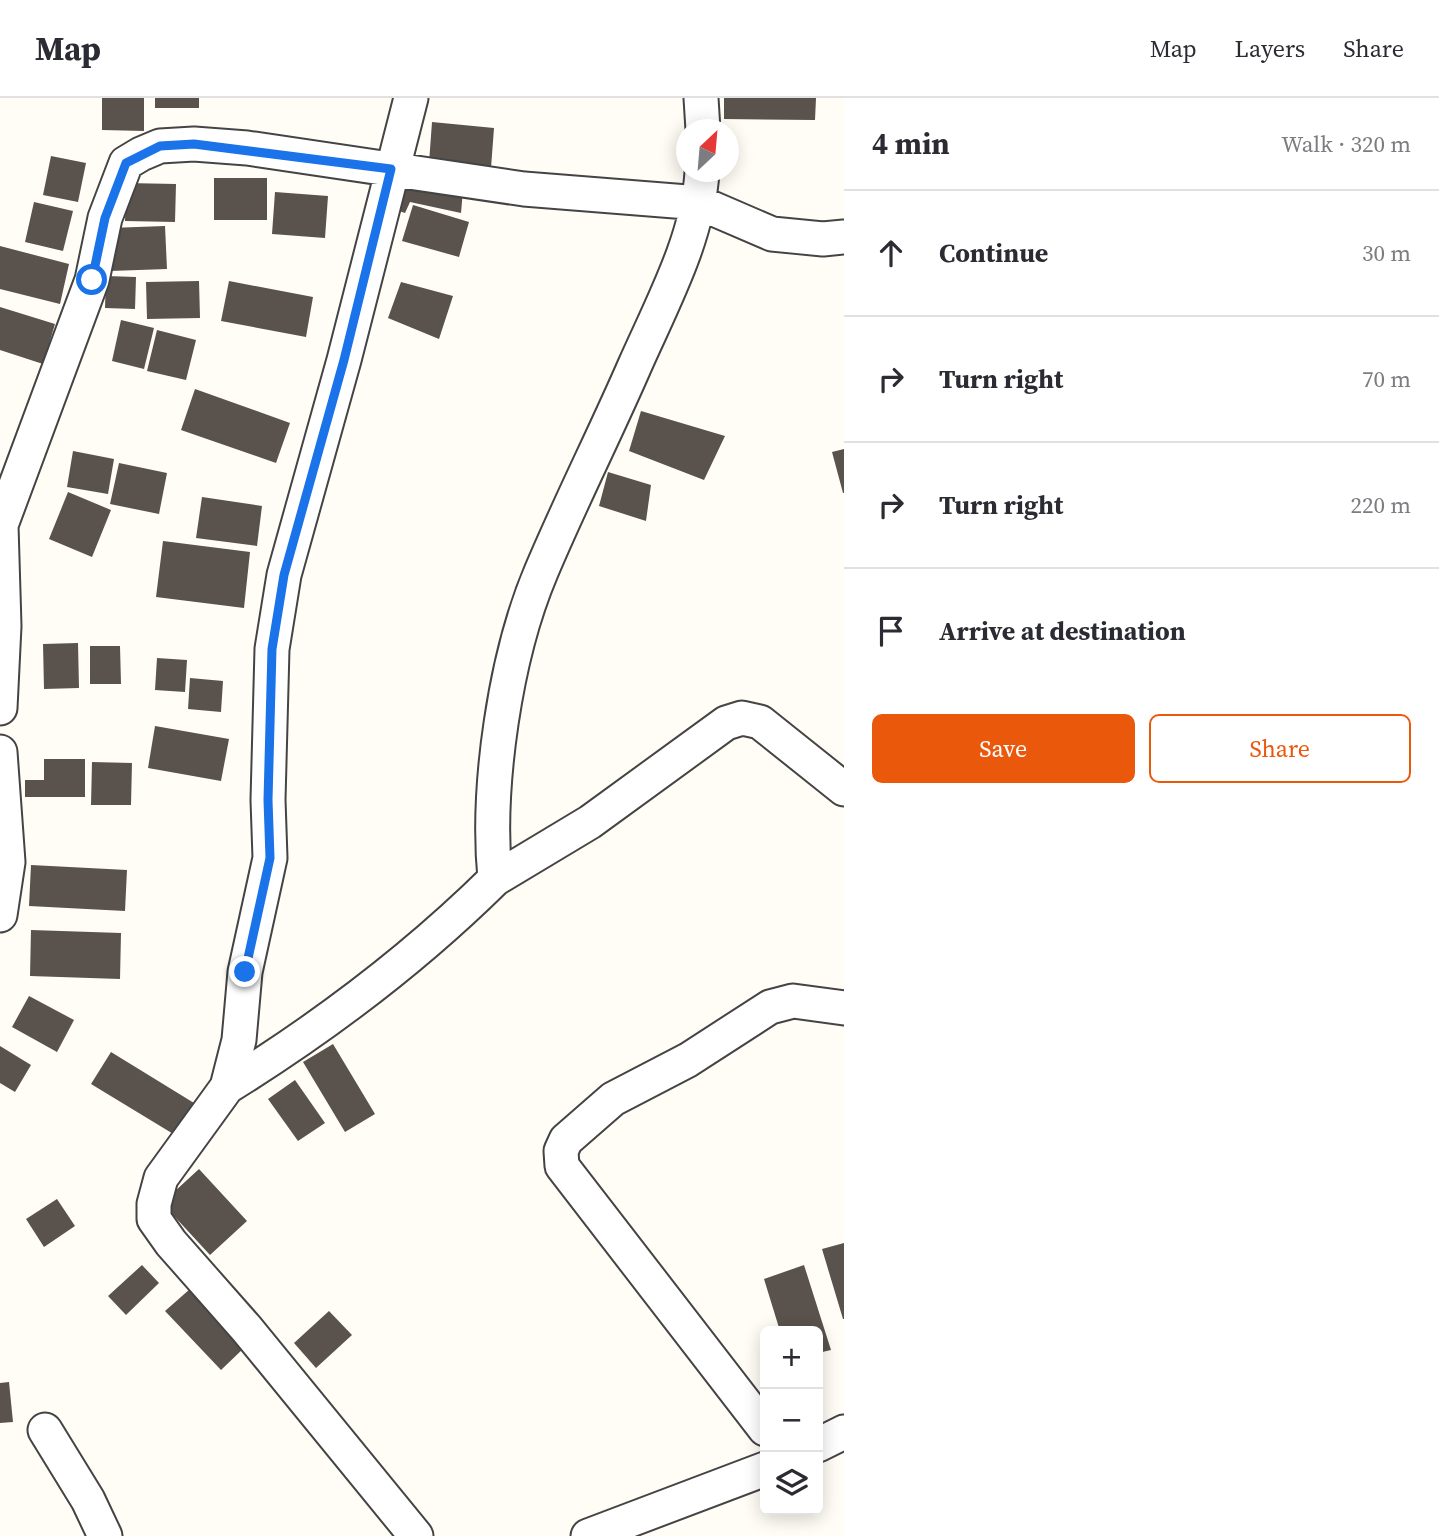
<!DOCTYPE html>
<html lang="en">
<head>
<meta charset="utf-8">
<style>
	:root { --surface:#fff; --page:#f2f2f3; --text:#2b2b33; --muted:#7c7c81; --line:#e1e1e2; --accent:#ea580c }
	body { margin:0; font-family:"Source Serif 4",serif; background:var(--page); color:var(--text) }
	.controls { position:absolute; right:21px; bottom:21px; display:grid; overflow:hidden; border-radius:10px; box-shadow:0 4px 18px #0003 }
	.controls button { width:63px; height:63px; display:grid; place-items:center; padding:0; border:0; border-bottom:2px solid var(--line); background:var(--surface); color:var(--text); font:35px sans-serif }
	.compass { position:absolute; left:676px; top:21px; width:63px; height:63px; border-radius:50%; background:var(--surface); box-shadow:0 4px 18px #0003; rotate:26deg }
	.stop { position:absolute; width:21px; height:21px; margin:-16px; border:5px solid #1a73e8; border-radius:50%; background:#fff }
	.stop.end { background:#1a73e8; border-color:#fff; box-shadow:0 2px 7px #0008 }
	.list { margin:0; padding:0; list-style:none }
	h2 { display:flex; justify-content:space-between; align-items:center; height:91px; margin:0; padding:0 28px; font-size:30px }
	h2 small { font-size:23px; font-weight:400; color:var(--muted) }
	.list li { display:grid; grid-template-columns:46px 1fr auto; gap:21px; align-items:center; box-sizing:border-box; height:126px; padding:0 28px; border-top:2px solid var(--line) }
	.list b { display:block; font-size:26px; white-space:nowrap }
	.list em { font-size:23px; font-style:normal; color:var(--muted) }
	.actions { display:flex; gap:14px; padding:21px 28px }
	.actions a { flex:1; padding:16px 0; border:2px solid var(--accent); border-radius:10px; text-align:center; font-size:24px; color:var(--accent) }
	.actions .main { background:var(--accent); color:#fff }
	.icon { flex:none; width:38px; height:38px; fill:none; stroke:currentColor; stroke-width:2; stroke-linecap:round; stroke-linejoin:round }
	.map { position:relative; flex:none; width:844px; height:1438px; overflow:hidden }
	header { display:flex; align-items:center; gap:42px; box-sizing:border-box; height:98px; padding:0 35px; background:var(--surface); border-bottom:2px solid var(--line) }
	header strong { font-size:33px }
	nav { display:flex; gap:38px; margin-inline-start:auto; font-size:24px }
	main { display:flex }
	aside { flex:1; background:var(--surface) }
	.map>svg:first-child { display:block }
</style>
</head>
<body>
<header>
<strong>Map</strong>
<nav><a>Map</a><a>Layers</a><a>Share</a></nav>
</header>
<main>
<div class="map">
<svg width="844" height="1438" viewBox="0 0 844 1438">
	<rect width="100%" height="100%" fill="#fffdf5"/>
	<!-- building -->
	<path fill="#5a524d" d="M102,0H144V33L102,32Z
		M155,0H199V10H155Z
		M724,0H816L815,22L724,21Z
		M432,24L494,30L491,70L429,65Z
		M51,58L86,65L78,104L43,97Z
		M214,80H267V122H214Z
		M126,85L176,86L175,124L125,123Z
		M400,89L463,92L461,115L410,104L405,115L396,112Z
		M275,94L328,98L325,140L272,136Z
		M34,104L73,113L63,153L25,144Z
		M413,107L469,124L459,159L402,143Z
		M165,128L167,171L110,173L109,130Z
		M0,148L69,166L60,206L0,191Z
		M106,178L136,179L135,211L105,210Z
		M199,183L200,220L147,221L146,184Z
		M229,183L313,199L306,239L221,223Z
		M401,184L453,198L439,241L388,220Z
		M0,209L55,226L43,266L0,252Z
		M121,222L154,230L144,271L112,263Z
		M157,232L196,242L186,282L147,273Z
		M195,291L290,325L276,365L181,332Z
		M641,313L725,338L704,382L629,353Z
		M844,351V395H843L832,354Z
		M73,353L114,361L108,396L67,389Z
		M119,365L167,375L159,416L110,406Z
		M608,374L651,387L646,423L599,408Z
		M68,394L111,412L92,459L49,441Z
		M202,399L262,408L257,448L196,440Z
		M163,443L250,454L244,510L156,499Z
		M78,545L79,590L44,591L43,546Z
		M90,548H120L121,586H90Z
		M157,560L187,562L185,594L155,592Z
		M190,580L223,583L221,614L188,611Z
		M155,628L229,641L221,683L148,670Z
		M44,661H85V699H25V682H44Z
		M92,664L132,665L131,707H91Z
		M31,767L127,772L125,813L29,808Z
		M31,832L121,835L120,881L30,878Z
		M29,898L74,922L57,954L12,929Z
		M333,946L375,1016L345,1034L303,964Z
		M0,948L31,967L15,994L0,985Z
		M111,954L194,1005L175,1037L91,986Z
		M295,982L325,1025L298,1043L268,1001Z
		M199,1071L247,1123L210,1157L162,1105Z
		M57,1101L75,1128L44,1149L26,1121Z
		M844,1145V1221H843L822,1151Z
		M142,1167L159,1185L126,1217L108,1198Z
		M804,1167L831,1252L818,1255V1233H780L764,1181Z
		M190,1191L245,1249L221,1272L165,1213Z
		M329,1213L352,1237L316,1270L294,1245Z
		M9,1284L13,1324L0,1325V1285Z"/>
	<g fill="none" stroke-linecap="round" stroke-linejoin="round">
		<defs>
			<path id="minor" d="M411,0L344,262L284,477L272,551L268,702L270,760L245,874L239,942L227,989L161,1080L154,1106V1121L171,1145L246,1230L416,1438
				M701,0L703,32
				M0,610L4,528L1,427L92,182L105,120L126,65L141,56L160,48L194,46L247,50L524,91L700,105L772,136L823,141L844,139
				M0,654L8,764L0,817
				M495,781L590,724L726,625L742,620L760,624L844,691
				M227,989C322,930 415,860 495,781C486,689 505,559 541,474C570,405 605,336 635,267C662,206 698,140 702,74
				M765,1331L562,1068L561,1053L566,1042L613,1001L688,962L770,909L793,903L844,910
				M45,1332L88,1402L105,1438
				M818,1347L844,1334
				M588,1438L765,1371"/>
		</defs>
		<!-- minor casing -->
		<use href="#minor" stroke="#444" stroke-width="37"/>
		<!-- minor -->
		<use href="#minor" stroke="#fff" stroke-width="33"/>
	</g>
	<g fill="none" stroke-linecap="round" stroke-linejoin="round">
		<!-- route -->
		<path stroke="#1a73e8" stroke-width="9" d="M92,182L105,120L126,65L160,48L194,46L391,71L344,262L284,477L272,551L268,702L270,760L245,874"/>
	</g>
</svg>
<div class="controls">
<button>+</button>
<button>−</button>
<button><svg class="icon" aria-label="layers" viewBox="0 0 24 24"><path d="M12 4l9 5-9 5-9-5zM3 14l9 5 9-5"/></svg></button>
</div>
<svg class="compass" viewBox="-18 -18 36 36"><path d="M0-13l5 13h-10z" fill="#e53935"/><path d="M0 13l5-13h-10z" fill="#7c7c81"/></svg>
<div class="stop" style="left:92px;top:182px"></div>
<div class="stop end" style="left:245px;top:874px"></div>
</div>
<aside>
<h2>4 min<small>Walk · 320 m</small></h2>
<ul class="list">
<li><svg class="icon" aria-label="ahead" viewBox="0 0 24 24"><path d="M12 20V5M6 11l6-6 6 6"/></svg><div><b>Continue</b></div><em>30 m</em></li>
<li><svg class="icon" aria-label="right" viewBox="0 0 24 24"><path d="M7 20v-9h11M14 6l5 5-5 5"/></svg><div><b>Turn right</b></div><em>70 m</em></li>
<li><svg class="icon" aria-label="right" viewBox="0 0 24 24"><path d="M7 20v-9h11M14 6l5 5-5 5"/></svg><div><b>Turn right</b></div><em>220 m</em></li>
<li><svg class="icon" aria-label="arrive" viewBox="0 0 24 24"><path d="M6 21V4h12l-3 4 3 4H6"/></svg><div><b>Arrive at destination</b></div></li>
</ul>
<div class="actions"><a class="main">Save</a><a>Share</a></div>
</aside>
</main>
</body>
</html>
